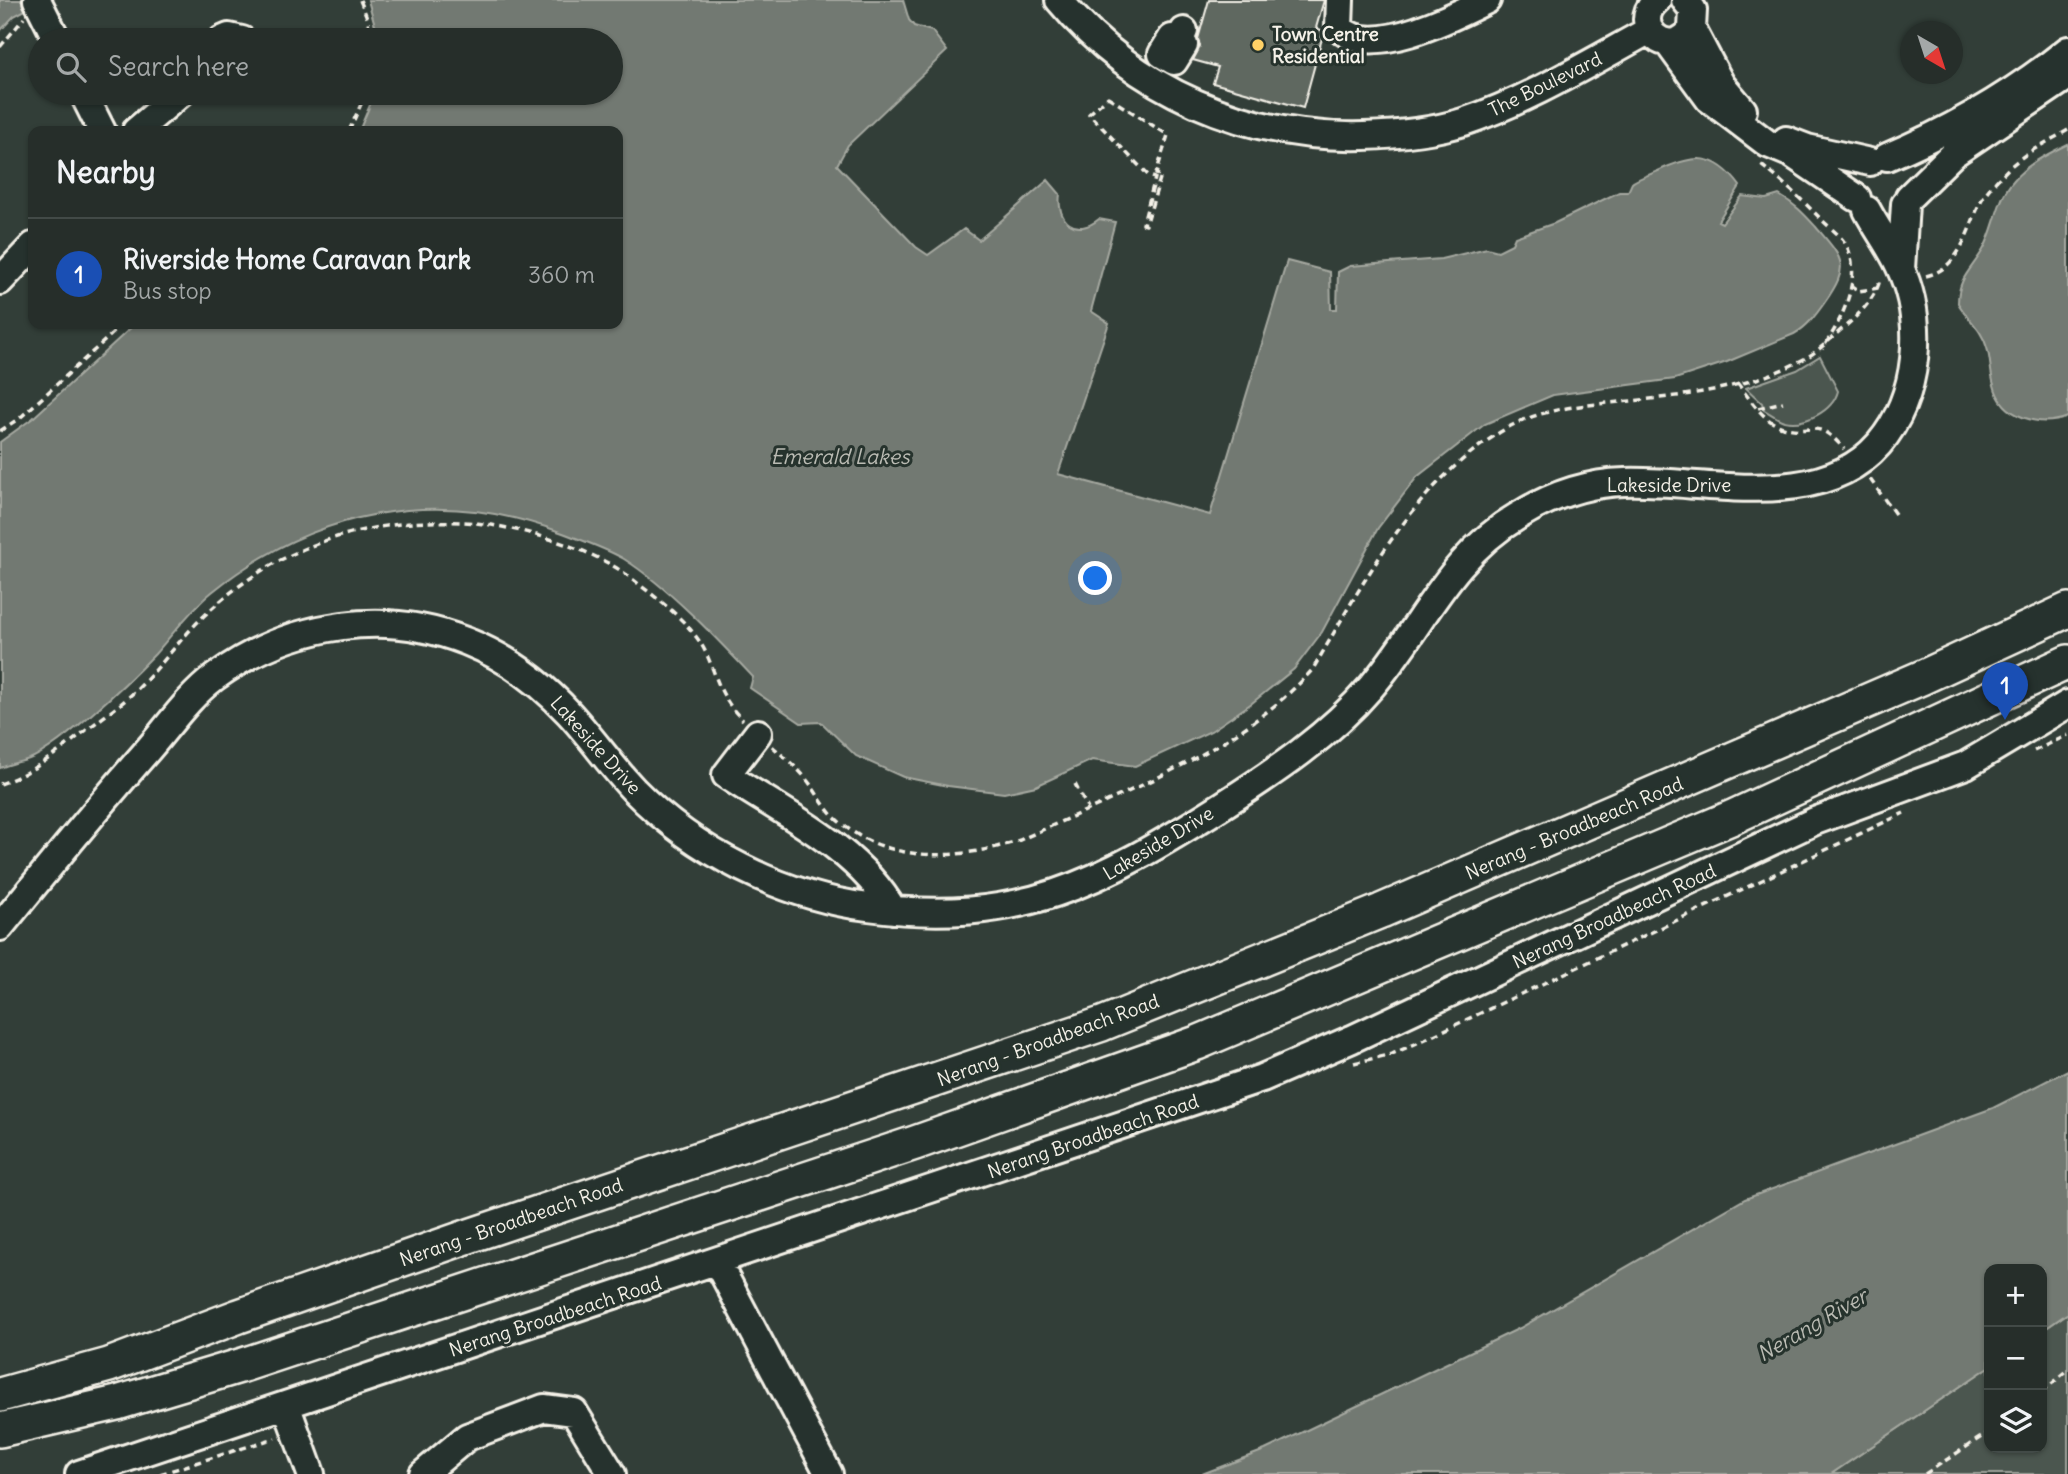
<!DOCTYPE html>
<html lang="en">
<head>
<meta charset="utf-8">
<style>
	:root { --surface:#262e2a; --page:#2e3632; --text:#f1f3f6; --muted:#a4a8a8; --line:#424a47; --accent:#ffd166 }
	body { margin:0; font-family:Delius,sans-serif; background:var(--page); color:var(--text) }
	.controls { position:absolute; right:21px; bottom:21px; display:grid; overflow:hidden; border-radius:14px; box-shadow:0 2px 5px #0004 }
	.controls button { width:63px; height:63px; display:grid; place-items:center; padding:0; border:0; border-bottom:2px solid var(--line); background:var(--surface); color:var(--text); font:35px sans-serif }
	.compass { position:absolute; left:1900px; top:21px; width:63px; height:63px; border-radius:50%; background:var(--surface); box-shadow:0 2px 5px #0004; rotate:141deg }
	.you { position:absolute; left:1096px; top:579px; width:24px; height:24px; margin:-18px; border:5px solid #fff; border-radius:50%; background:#1a73e8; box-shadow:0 0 0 10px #1a73e833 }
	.badge { display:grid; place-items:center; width:46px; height:46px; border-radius:50%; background:var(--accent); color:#fff; font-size:23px; font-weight:700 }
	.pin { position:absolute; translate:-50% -58px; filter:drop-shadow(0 2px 4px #0008) }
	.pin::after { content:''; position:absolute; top:37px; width:24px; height:21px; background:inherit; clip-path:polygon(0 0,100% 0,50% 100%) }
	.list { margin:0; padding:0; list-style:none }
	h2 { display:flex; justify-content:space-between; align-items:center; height:91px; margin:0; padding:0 28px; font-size:30px }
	h2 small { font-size:23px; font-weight:400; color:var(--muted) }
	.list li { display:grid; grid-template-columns:46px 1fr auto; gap:21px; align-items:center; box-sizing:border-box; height:112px; padding:0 28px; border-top:2px solid var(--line) }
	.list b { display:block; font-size:26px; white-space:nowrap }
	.list p { margin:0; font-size:23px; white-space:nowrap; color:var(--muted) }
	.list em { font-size:23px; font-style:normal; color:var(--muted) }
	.icon { flex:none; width:38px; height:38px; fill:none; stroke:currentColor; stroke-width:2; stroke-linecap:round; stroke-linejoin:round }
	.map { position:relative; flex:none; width:2068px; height:1474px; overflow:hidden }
	.search { position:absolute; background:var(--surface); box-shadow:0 2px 5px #0004; left:28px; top:28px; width:595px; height:77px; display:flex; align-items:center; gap:18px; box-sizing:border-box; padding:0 24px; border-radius:38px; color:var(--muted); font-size:26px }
	.panel { position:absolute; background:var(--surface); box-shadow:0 2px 5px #0004; left:28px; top:126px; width:595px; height:203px; border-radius:14px }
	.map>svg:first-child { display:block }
</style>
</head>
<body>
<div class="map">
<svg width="2068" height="1474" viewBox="0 0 2068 1474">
	<rect width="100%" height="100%" fill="#323e38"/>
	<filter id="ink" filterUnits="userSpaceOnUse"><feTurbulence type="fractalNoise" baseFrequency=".0143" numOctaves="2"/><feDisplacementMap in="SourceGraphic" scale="14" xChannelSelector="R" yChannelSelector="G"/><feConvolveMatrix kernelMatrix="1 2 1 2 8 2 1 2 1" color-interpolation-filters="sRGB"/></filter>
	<g filter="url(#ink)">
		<!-- green -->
		<path fill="#4c564f" stroke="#a0a49c" stroke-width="2" d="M1820,356L1838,391C1833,411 1804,426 1784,421C1777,419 1770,413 1764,410L1762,403L1746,388L1797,370Z
			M2068,1313V1474H1831L1989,1367V1448H2042V1331Z"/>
		<!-- water -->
		<path fill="#727972" stroke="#a6a9a1" stroke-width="2" d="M0,0H44L14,16L0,31Z
			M368,0H903L909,20L914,26L932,31L947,51L848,145L837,165L916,247L928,255L964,229L979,240L1048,180L1060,194C1056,221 1076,238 1099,219L1115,222L1091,311L1109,323L1058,474L1210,515L1287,261L1330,272L1331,309H1337L1338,272L1350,266L1441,259L1487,248L1498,251L1512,244L1515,237L1555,223L1619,192H1627C1630,190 1630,186 1632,183C1637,178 1652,174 1658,171C1694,154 1715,152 1740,186L1718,221L1722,223L1742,196L1766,199L1779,195C1795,204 1804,214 1816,227C1843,259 1851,265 1825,302C1816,315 1807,327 1794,334L1727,362L1675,379L1553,395L1485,424L1417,477L1378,528L1322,632L1294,669L1252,703L1211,731L1135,766L1092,760L1036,786L1004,793L948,786L903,777L856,756L821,722L801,723L750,688L753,677C717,639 668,587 624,559C605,548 581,540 560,532C437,486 314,510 212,592C191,609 173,634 155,654C132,678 53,755 23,761C18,762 8,765 0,768V442L33,418L135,324H618V131H359L375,93H611V40H379Z
			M2068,144V417C2040,428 2002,418 1994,385C1990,373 1991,360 1987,348C1982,329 1967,319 1958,303C1958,278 1971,270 1983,250C1991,236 1994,220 2000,204C2011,172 2039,158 2068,144Z
			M2068,1070V1313L2042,1331V1269H1989V1367L1831,1474H1202L1265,1450L1520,1328L1745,1199L1993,1108Z"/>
		<!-- building -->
		<path fill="#5f6861" stroke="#f4f1e8" stroke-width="2" d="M1209,0H1324L1316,28L1324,31L1303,108L1213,83L1218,67L1193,60L1200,46L1198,39Z"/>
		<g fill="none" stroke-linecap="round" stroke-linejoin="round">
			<defs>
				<path id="minor" d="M37,0L57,40
					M1059,0C1135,91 1246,139 1364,136C1398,135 1431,132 1463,122C1529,100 1589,63 1650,30
					M1340,0L1339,27C1368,61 1455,16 1487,0
					M1657,0C1628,25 1669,63 1692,29L1693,10L1685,0
					M1692,29L1721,84L1743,110
					M222,40L229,37L242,40
					M1178,42L1172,38L1162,54L1174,61L1184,45L1178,42L1184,31
					M1668,43L1709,99L1768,144L1792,154L1857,198
					M83,93L102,131
					M136,131L181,93
					M1786,140L1807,148L1870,162
					M1887,157C1954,129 2011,96 2068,50
					M1909,197L1953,154L2068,76
					M1901,269L1905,204
					M0,281L33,246
					M758,733L726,775C784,814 857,847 893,910
					M0,927C48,868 96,809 146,752C168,727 188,697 215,677C252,650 296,632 342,626C429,614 511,650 569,713C592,738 611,766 634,790C695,852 782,896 868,907C1019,927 1100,883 1223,805C1276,771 1329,736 1371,687C1422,628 1447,558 1518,516C1550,496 1587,483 1625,482C1705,479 1819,513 1879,444C1919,397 1926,321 1899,265C1890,246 1877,229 1867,210
					M717,1262L829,1474
					M286,1405L311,1474
					M79,1474L1262,1078L1352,1039L1815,821L1966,765L2068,704
					M423,1474L467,1437L544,1408L574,1412L612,1474"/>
				<path id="major" d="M0,1395L109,1365L239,1316L472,1235L1102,1024L1381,911L1923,677L2068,610
					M0,1430L117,1403L243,1365L915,1143L1197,1043L1733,817L2068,662"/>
			</defs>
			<!-- minor casing -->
			<use href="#minor" stroke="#f4f1e8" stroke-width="32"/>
			<!-- major casing -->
			<use href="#major" stroke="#f4f1e8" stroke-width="38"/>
			<!-- path -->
			<path stroke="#f4f1e8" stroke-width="3.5" stroke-dasharray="7 5" stroke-linecap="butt" d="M360,0L368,20L370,40
				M0,47L24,18
				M1108,97L1168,135L1156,174L1161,175L1146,225L1143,224L1155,178L1149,176L1089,114Z
				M349,131L366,93
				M1761,165C1783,182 1802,200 1822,220C1829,227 1839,234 1845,243C1865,276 1841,322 1822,349
				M1926,276C1961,268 1967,230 1981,201C1986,191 1997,180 2005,172C2023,153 2046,143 2068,130
				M1850,285L1859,291L1878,288
				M1737,383C1749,397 1762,420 1780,426C1812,437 1815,415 1844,449
				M1758,408L1783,402
				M0,431L21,417L123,324
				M1870,479L1895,514
				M772,746C784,757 797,767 807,780C816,791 822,804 832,815C882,865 959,861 1020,840C1118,795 1240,751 1313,669C1365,580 1411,487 1502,431C1544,405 1593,405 1641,400C1693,395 1754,386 1800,361C1817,353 1828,341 1842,329C1856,318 1877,297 1880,279
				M2034,751L2068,735
				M0,784C33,773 62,749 89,728C103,717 118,707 131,695C158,671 179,639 206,614C277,546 366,518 462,522C511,524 592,547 631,578C651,594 678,613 694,634C717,662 712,691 743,720
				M1075,784L1088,809
				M1354,1063L1392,1054L1415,1044L1904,813
				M2042,1392L2068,1370
				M160,1474L275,1438
				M1925,1474L1989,1432"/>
			<!-- minor -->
			<use href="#minor" stroke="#26332d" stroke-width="26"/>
			<!-- major -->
			<use href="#major" stroke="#26332d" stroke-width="33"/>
		</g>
	</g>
	<!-- markers -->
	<circle fill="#ffd166" stroke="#26332d" stroke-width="2.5" cx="1258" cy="45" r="7"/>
	<g text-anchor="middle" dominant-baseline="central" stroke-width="6" stroke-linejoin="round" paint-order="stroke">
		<!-- poi labels -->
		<g font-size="19" font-weight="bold" fill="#f4f1e8" stroke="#26332d" text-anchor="start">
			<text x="1272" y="34">Town Centre<tspan x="1272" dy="22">Residential</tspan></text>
		</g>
		<!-- street labels -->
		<g font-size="19" fill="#f4f1e8" stroke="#26332d">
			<text transform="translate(1545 84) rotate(-26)">The Boulevard</text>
			<text x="1669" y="485">Lakeside Drive</text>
			<text transform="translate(596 745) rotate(48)">Lakeside Drive</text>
			<text transform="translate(1574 828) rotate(-23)">Nerang - Broadbeach Road</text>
			<text transform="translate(1158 843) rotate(-31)">Lakeside Drive</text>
			<text transform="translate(1614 916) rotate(-25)">Nerang Broadbeach Road</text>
			<text transform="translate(1048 1040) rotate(-20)">Nerang - Broadbeach Road</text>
			<text transform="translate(1093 1136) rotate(-19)">Nerang Broadbeach Road</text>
			<text transform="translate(511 1222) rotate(-19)">Nerang - Broadbeach Road</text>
			<text transform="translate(555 1316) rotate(-18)">Nerang Broadbeach Road</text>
		</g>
		<!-- water labels -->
		<g font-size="21" font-style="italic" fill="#babbb3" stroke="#26332d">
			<text x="840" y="456">Emerald Lakes</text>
			<text transform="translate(1812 1325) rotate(-30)">Nerang River</text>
		</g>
	</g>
</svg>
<div class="controls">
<button>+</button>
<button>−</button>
<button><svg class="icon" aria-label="layers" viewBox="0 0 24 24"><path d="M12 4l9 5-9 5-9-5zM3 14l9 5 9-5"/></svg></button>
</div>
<svg class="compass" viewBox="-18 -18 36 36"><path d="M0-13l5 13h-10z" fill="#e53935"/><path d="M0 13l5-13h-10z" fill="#a4a8a8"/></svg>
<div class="you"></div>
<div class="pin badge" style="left:2005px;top:720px;background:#1a4fb4">1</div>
<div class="search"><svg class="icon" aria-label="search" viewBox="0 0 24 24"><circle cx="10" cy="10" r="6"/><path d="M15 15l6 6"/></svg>Search here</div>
<section class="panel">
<h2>Nearby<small></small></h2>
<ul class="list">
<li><span class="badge" style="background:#1a4fb4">1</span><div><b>Riverside Home Caravan Park</b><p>Bus stop</p></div><em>360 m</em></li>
</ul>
</section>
</div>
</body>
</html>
